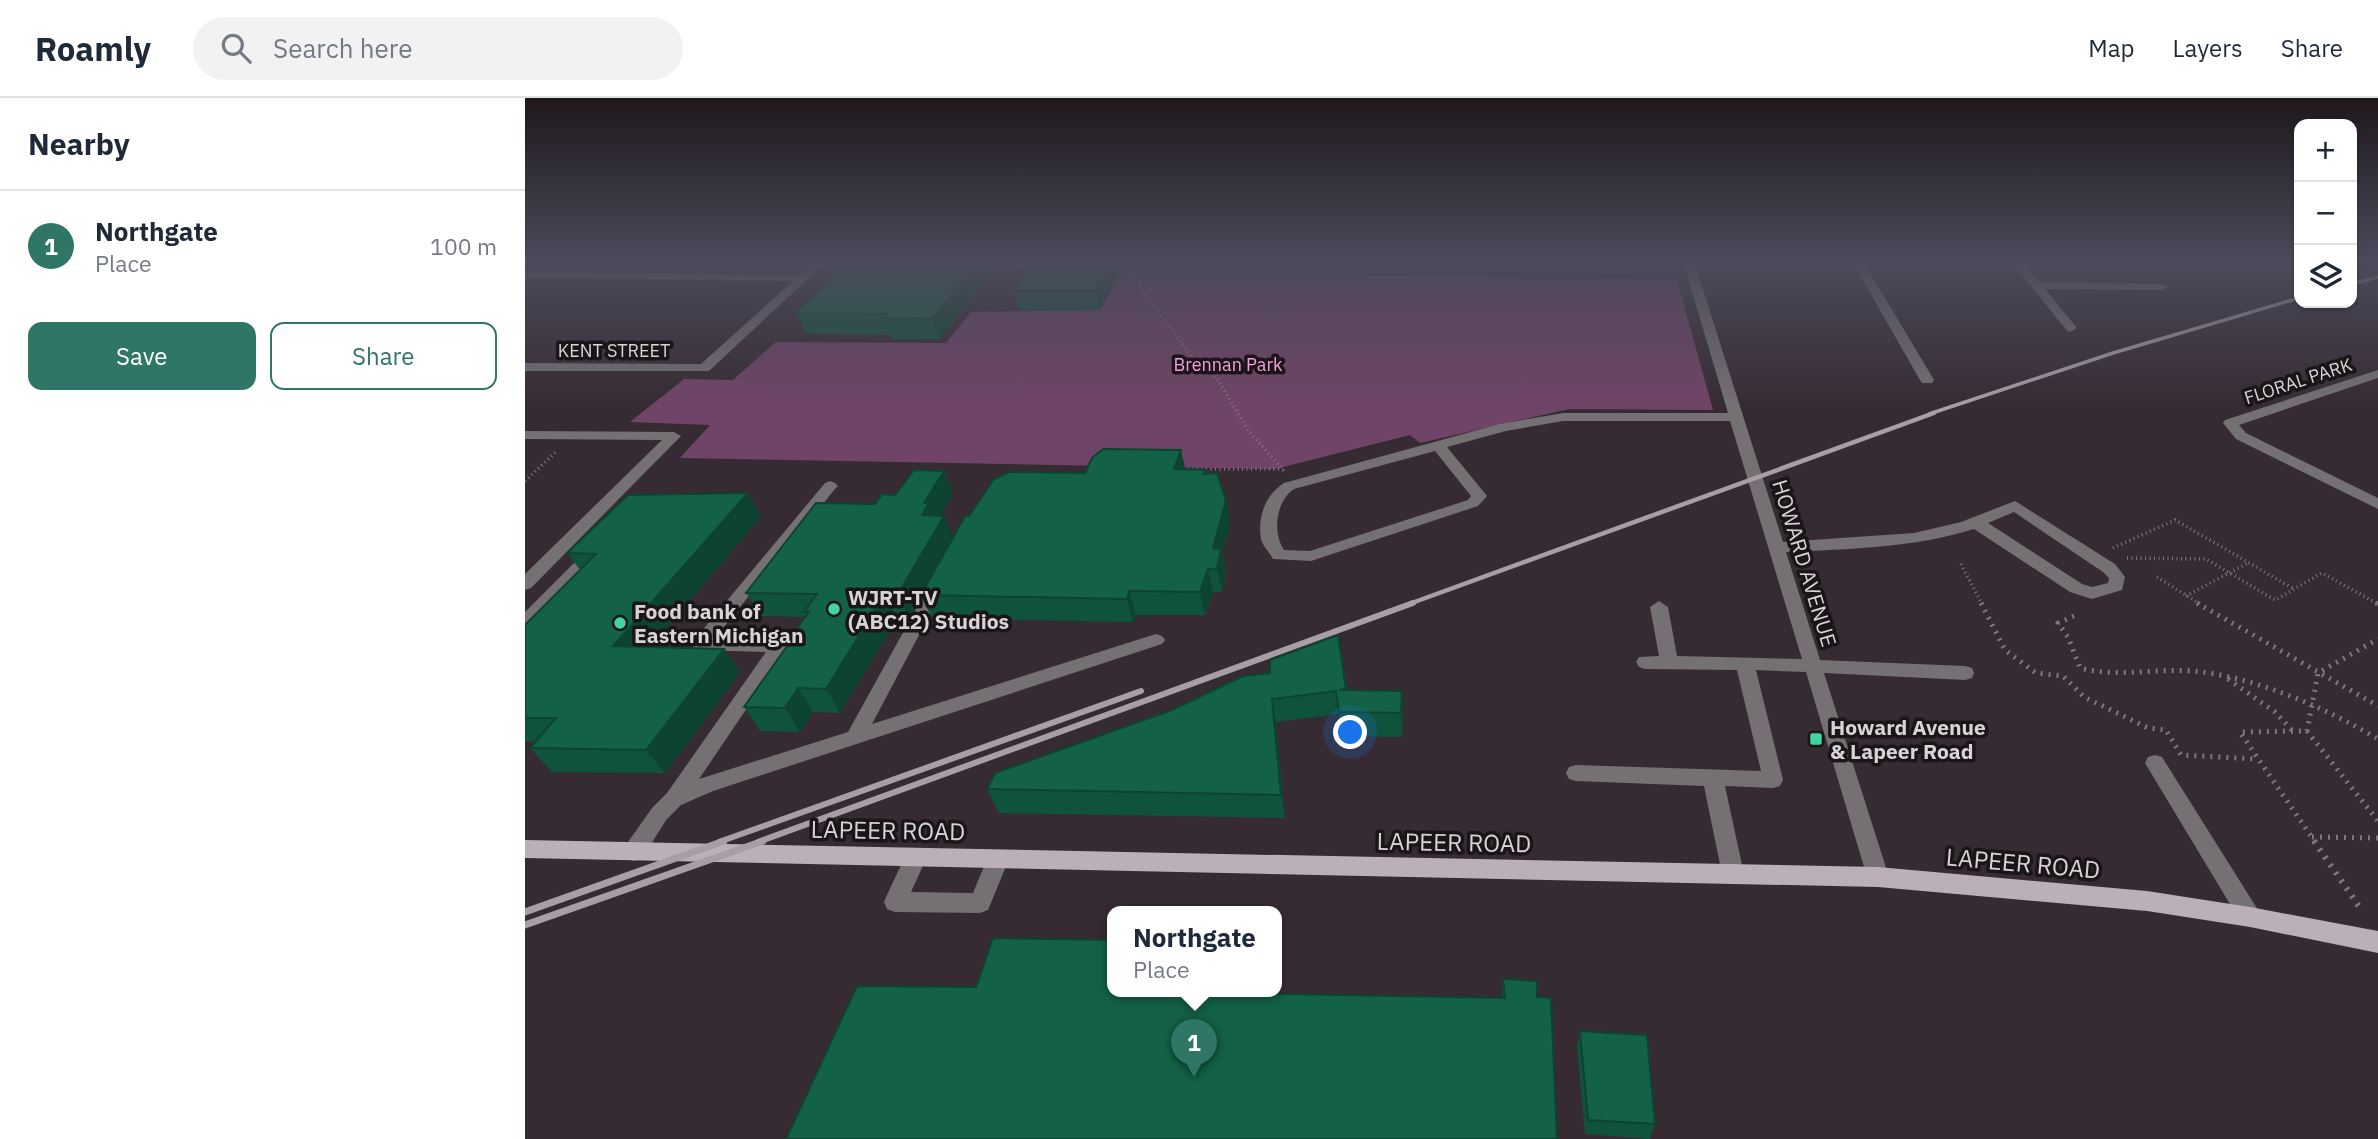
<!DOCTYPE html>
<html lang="en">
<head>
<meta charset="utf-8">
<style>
	:root { --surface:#fff; --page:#f2f2f3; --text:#1f2937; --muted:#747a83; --line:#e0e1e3; --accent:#307666 }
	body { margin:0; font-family:"IBM Plex Sans",sans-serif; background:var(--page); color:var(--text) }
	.controls { position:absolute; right:21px; top:21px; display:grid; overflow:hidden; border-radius:14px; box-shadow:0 2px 5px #0004 }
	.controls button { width:63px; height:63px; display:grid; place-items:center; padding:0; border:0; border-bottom:2px solid var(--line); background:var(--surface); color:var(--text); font:35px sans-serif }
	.you { position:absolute; left:826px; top:635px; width:24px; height:24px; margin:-18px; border:5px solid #fff; border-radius:50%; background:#1a73e8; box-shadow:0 0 0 10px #1a73e833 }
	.badge { display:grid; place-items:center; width:46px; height:46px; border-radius:50%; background:var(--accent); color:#fff; font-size:23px; font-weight:700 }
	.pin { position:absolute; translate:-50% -58px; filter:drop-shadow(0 2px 4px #0008) }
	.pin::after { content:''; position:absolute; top:37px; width:24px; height:21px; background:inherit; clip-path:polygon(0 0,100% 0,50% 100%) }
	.popup { position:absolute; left:582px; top:808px; width:175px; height:91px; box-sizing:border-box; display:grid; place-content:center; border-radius:14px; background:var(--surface); filter:drop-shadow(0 2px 5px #0005); font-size:23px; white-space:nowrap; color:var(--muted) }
	.popup b { font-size:26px; color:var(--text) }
	.popup::after { content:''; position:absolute; left:50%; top:100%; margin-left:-14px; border:14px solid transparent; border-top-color:var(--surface) }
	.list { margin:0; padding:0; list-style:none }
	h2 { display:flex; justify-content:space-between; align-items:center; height:91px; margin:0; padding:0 28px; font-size:30px }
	h2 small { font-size:23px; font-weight:400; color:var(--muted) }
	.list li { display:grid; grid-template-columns:46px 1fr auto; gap:21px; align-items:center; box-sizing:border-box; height:112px; padding:0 28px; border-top:2px solid var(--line) }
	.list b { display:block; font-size:26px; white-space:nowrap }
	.list p { margin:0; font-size:23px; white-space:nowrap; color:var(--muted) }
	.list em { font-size:23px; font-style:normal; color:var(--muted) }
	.actions { display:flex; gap:14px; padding:21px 28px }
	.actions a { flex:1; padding:16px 0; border:2px solid var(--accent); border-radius:14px; text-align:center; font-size:24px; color:var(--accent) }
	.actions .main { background:var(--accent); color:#fff }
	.icon { flex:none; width:38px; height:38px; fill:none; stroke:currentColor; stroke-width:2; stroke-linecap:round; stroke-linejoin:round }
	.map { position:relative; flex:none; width:1853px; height:1041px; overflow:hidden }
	header { display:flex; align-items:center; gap:42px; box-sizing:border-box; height:98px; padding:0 35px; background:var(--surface); border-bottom:2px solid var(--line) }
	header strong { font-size:33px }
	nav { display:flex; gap:38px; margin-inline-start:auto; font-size:24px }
	.search { width:490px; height:63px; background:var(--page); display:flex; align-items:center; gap:18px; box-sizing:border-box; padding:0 24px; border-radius:38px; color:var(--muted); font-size:26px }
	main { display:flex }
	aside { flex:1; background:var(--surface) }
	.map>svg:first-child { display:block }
</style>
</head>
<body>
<header>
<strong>Roamly</strong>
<div class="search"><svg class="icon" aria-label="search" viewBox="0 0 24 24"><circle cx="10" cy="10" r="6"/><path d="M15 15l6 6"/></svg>Search here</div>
<nav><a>Map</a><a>Layers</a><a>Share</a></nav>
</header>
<main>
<aside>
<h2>Nearby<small></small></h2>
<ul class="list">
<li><span class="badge">1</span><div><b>Northgate</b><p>Place</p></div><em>100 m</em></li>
</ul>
<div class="actions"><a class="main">Save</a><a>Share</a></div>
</aside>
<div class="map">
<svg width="1853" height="1041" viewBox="0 0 1853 1041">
	<rect width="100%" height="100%" fill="#362b33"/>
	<!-- green -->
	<path fill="#704466" d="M520,163H845L843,178L1152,182L1188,312L1044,311L895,345L885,337L750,371L155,360L185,327L105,324L159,281L208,282L251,244L421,245L446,214L575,212L598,172L515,170Z"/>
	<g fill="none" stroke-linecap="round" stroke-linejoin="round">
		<!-- path-far2 -->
		<path stroke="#81787f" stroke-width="3.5" stroke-dasharray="1 3.5" stroke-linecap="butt" d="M591,175L610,177L618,194L669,261L693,282L723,332L760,374
			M654,371H758
			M0,383L32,353
			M1588,450L1650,422L1769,491
			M1602,460L1681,461L1750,502L1797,475L1853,506
			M1436,466L1457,506
			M1632,479L1675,506
			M1661,498L1723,465"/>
		<!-- path-far1 -->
		<path stroke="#81787f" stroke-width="5" stroke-dasharray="2 6" stroke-linecap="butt" d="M1456,505L1480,552L1511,575L1538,578L1559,599L1623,630L1641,632L1656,657L1732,661
			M1672,505L1853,608
			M1851,505L1853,506
			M1549,518L1533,525L1543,539L1555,570C1593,580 1629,570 1667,573C1728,578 1801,610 1853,641
			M1703,581L1750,614L1767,632
			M1782,633L1853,723
			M1787,739L1853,740
			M1790,744L1715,634L1782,633L1793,575L1853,541"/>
		<!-- path -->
		<path stroke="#81787f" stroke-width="6" stroke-dasharray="2.5 7" stroke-linecap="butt" d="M1789,743L1835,810"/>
		<!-- minor -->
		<path fill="#757074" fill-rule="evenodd" d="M290,163H302L184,273H0V265L176,266L268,183L0,180V174L275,177Z
			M497,163H508L499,172L493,169Z
			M1158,163H1169L1258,444L1389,435L1436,424L1490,403L1590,466L1600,479L1597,492L1567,501L1545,494L1449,431C1388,450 1324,451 1261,454L1295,562L1440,568L1447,570L1449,575L1447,580L1440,582L1299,575L1364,779L1361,786L1353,789L1345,786L1342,779L1281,574L1231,572L1258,682L1255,688L1248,690L1200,688L1219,776L1216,783L1208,786L1200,783L1197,776L1179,688L1051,683L1044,681L1041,675L1044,669L1051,667L1236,673L1212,572L1120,571L1114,569L1111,564L1114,559L1134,558L1125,509L1134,503L1143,509L1152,558L1277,561L1205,323H1038L981,333L922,349L962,398L953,408L786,463L748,461C745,455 737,447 736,441C732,419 741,396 759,385L975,326L1038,315H1203ZM910,353L946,398L943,402L785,453L759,452C747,434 751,403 769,391ZM1489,414L1578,474L1584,480L1583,485L1567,489L1557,486L1463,425Z
			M1327,163H1338L1409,282L1407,285H1397L1395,282Z
			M1486,163H1497L1514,184L1637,186L1643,189L1637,192L1520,191L1552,230L1546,234L1542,233Z
			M1853,272V280L1714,327L1721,335L1853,400V411L1711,341L1698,325L1700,322Z
			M0,333L149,334L156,338L6,490L0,492V476L137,342L0,341Z
			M305,383L310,385L313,388L310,391L190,540L255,542L261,544L264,548L174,681L323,634L406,484L412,482L420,488L347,626L631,536L637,538L640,542L637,546L188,693L156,707L141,722L117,761L109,763L101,761L98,754L101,747L127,710L142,695L241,554L175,552L169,550L166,546L300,385Z
			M69,450L77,455L75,459L6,528L0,530V514L63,451Z
			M1630,657L1637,659L1733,812L1736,819L1733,826L1725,829L1717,826L1620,665L1623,659Z
			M391,750L399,752L402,759L386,794L448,795L465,754L473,752L481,754L484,761L463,812L455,815L370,814L362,811L359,804L362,797L383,752Z"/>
		<!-- major -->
		<path fill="#bbb0b8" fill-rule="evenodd" d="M0,742L1353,769L1622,793L1725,809L1853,833V855L1725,829L1622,813L1353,789L0,760Z"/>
		<!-- rail-far3 -->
		<path stroke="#a79fa5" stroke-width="3.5" d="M1827,186L1853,179
			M1404,316L1588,255L1774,200"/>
		<!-- rail-far2 -->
		<path stroke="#a79fa5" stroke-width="4.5" d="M884,506L1409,315"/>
		<!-- rail-far1 -->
		<path stroke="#a79fa5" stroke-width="6" d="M194,744L616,593
			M233,744L888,505"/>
		<!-- rail -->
		<path stroke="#a79fa5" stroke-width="7" d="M0,814L199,743
			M0,827L238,743"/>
	</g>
	<!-- wall -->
	<path fill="#10533c" d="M476,163L415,241H367L365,237L281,236L271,215Z
		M508,163H592L595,177L575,212H494L488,192Z
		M660,371L682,376L701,403L705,426L697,455L701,474L697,494H688L680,517H611L608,524L407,520L396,498L384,520H372L315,615L288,614L275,634L235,633L219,609L268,540L266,538L280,519L236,518L221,495L350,406L428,395L415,418H419L428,440L444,418L560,375Z
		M236,418L126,549L199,551L215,574L140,675L27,674L5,650L11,644L0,643V527L55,472L42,455Z
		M813,537L822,592L877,593L878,617L877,639L817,638L814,616L751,624L760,720L474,715L462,691L647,612L745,575Z
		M978,881L1012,899L1032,1041L451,889L587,893H628V895L977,900Z
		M1055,933L1130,1026L1125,1041L1060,1036L1052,949Z"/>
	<!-- shaded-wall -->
	<path fill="#0d4431" d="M454,163H476L415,241L407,221Z
		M587,163H592L595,177L575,212L570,192Z
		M656,352L661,374L649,371Z
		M419,373L428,395L412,423L419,418L429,441L384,520L373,496L397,417L399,405Z
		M223,395L236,418L106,572L88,548Z
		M701,403L705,426L697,455L701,474L697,494L688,450Z
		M683,471L688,494L680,517L675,494Z
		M604,493L611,517L608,524L602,501Z
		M360,496L372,520L315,615L301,591Z
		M199,551L215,574L140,675L121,652Z
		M273,590L288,614L275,634L260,610Z
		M877,593L878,617L877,639L876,615Z
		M747,601L751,624L760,720L756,697Z"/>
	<!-- building -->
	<path fill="#136146" stroke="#0d4431" stroke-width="2" d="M324,163H454L407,221L358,220L362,216L271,215Z
		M508,163H587L570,192H488Z
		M578,351L656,352L649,371L681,372L679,376L692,375L701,403L688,450L696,451L692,471H683L675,494L604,493L602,501L396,497L440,418H444L469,381L484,374L560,375L567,360Z
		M389,372L419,373L399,405H404L397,417L419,418L373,496H360L301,591L273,590L260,610L219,609L269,538H266L284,514H279L292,496L221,495L291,405L350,406L357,396L370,397Z
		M223,395L88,548L199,551L121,652L5,650L31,620H0V527L71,456L42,455L103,397Z
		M813,537L821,591L814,592L877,593L876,615L814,614L811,593L747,601L756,697L462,691L470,675L647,612L718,578L745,575V562Z
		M468,840L587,842V893L980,900L978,881L1012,883V899L1026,900L1032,1041H261L332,888L451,889Z
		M1055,933L1122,937L1130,1026L1063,1022Z"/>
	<!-- sky -->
	<linearGradient id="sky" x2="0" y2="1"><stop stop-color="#1e181c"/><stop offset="0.53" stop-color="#4c4a5b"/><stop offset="1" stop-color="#4c4a5b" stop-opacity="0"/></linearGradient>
	<rect width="1853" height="309" fill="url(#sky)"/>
	<!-- markers -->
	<g fill="#44d49f" stroke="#1a1519" stroke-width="2.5">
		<circle cx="309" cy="511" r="7"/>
		<circle cx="95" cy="525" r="7"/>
		<rect x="1284" y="634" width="14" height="14" rx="3.5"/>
	</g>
	<g text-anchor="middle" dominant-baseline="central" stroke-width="7" stroke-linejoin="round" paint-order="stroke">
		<!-- far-street labels -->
		<g font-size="18" fill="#d9d2d7" stroke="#1a1519">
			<text x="89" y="252">KENT STREET</text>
			<text transform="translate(1773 283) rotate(-18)">FLORAL PARK</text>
		</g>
		<!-- far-park labels -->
		<g font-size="18" fill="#f89ee4" stroke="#1a1519">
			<text x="703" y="266">Brennan Park</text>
		</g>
		<!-- street labels -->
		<g font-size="21" fill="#d9d2d7" stroke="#1a1519">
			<text transform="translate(1280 465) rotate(73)">HOWARD AVENUE</text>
		</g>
		<!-- poi labels -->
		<g font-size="21" font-weight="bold" fill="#d9d2d7" stroke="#1a1519" text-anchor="start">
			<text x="323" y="499">WJRT-TV<tspan x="323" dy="24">(ABC12) Studios</tspan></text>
			<text x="109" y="513">Food bank of<tspan x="109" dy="24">Eastern Michigan</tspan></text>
			<text x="1305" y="629">Howard Avenue<tspan x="1305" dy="24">&amp; Lapeer Road</tspan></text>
		</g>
		<!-- near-street labels -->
		<g font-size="24" fill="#d9d2d7" stroke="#1a1519">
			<text transform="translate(363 732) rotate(1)">LAPEER ROAD</text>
			<text transform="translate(929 744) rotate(1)">LAPEER ROAD</text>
			<text transform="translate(1498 765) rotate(5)">LAPEER ROAD</text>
		</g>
	</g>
</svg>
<div class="controls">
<button>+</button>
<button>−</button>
<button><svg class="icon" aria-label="layers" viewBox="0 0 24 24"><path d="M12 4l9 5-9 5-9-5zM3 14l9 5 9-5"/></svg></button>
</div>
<div class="you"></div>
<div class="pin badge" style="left:669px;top:979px">1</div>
<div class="popup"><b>Northgate</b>Place</div>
</div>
</main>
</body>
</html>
